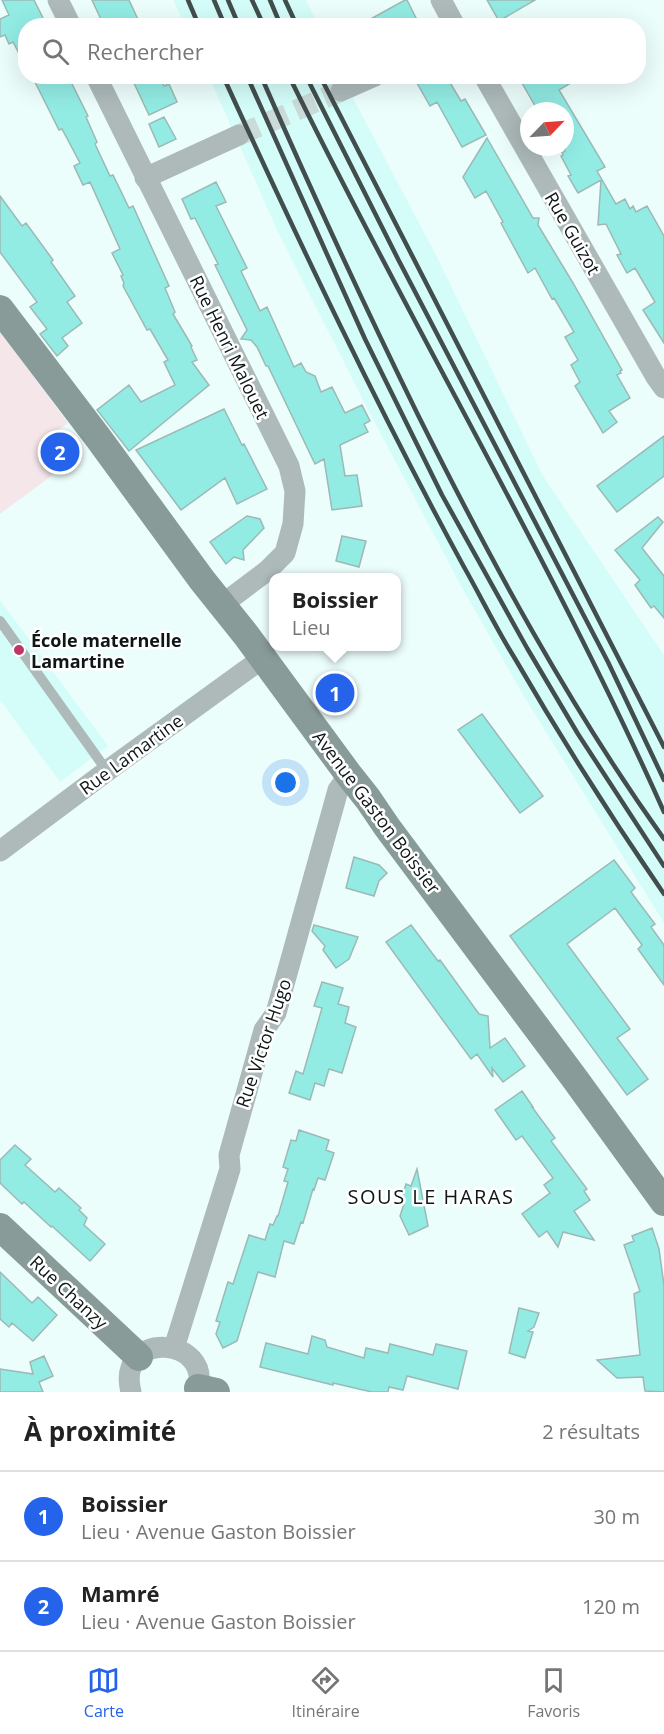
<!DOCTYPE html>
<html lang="fr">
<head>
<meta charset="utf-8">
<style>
	:root { --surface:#fff; --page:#f2f2f2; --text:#222; --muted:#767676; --line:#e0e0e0; --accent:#2563eb }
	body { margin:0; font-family:"Open Sans",sans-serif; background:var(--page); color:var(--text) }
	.compass { position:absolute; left:520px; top:102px; width:54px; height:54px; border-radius:50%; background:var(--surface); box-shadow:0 6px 24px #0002; rotate:65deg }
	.you { position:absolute; left:286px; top:783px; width:21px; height:21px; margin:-15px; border:4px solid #fff; border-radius:50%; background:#1a73e8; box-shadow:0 0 0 9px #1a73e833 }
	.badge { display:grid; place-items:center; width:39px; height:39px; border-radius:50%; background:var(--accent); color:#fff; font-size:20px; font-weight:700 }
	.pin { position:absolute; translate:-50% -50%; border:3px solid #fff; box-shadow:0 2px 6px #0006 }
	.popup { position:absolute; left:269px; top:573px; width:132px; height:78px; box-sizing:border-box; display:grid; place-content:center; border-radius:12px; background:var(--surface); filter:drop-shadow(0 2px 4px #0005); font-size:20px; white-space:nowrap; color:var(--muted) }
	.popup b { font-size:22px; color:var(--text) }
	.popup::after { content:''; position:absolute; left:50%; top:100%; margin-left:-12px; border:12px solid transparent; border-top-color:var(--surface) }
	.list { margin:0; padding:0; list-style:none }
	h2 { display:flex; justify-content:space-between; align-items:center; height:78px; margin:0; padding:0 24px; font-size:26px }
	h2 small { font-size:20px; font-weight:400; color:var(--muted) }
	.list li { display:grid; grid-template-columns:39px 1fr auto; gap:18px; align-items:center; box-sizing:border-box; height:90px; padding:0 24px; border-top:2px solid var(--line) }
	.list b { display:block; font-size:22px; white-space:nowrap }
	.list p { margin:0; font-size:20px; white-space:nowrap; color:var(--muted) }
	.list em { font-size:20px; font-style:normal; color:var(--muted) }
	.icon { flex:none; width:33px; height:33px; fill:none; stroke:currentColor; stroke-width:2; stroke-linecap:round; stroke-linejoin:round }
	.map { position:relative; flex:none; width:664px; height:1392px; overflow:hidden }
	.search { position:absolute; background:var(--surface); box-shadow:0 6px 24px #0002; left:18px; right:18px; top:18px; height:66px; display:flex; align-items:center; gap:15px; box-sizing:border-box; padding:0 21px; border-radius:24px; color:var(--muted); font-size:22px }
	.sheet { height:258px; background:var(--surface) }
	nav { display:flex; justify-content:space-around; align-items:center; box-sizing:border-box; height:84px; border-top:2px solid var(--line); background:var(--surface); font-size:16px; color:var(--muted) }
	nav a { display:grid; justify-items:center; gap:3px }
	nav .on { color:var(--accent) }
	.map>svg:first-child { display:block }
</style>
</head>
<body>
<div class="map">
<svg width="664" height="1392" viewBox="0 0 664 1392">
	<rect width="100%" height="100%" fill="#ecfefc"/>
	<!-- built -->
	<path fill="#d4fdf9" d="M173,0H306L318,25H185Z
		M209,77H342L437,257L543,476L664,655V923L523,695L461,586L364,402L277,230Z
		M0,600L108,746L60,782L0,700Z"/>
	<!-- green -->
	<path fill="#f5e6e9" d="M0,331L68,423L39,444L58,471L0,514Z"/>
	<!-- building -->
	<path fill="#92ece4" stroke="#9cb9b6" stroke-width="1.5" d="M2,0H34L44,20L32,26H26V67L13,42L9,44L5,35L0,37V19L9,15Z
		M92,0H129L141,26H104Z
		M405,0H407L420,26H358Z
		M487,0H535L499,21Z
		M32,76H68L88,116L86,117L97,142L95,144L110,176L113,175L129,208L133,206L169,286L165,288L175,312L173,314L192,346L191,347L197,360L192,362L209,385L129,451L97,410L129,385L141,402L175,385L164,362L168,360L150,329L147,330L123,286L124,283L121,276L123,275L112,253L120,249L90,182L83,185L74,166L80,163L62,129L59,130Z
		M142,76H159L164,86L169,84L177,102L149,115L133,81Z
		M413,76H446L461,101L465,99L486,135L462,147L437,102L430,106Z
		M518,76H582L559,90L605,167L597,171L616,204L625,199L630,209L633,206L636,212L647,206L664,236V343L643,310L655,302L635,268L627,273L617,255L621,254L606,224L598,225L601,180L578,193L568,176L571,175L561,156L563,155L562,153L565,151V111H538Z
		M164,117L176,139L159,147L149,124Z
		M487,138L533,218H539L538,225L573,283L622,370L620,371L621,373L617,375L630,398L609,411L617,422L603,433L575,386L580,382L571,365L578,360L565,337L574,332L554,298L552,299L535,268L528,273L501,223L503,222L486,191L475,198L463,177Z
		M216,182L226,202L216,206L247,268L241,271L260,311L267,307L294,367L301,363L306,372L315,376L321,392L332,387L345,413L362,405L370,421L364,424L368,432L340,445L345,476L357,475L362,506L332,510L324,459L315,464L268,366H266L257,347L251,340L241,339L247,330L215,265L218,264L195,218L191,219L182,199Z
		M0,196L22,226L26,223L53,260L51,262L75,296L67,302L82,323L62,338L68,346L57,356L40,334L47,329L30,307L37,302L0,252Z
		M224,409L242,445L244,444L267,489L237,504L225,478L181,510L136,450Z
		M664,436V476L617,512L597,486Z
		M247,516L260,519L264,528L243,550L244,560L234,557L226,564L210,542Z
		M658,517L663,522L642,548L664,576V618L654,606L651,608L635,585L640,580L615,550Z
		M342,536L366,541L359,567L336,561Z
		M482,714L543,796L520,813L458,730Z
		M354,857L379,865L387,873L379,881L374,896L346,888Z
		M614,860L635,888L631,892L655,924L651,927L664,945V985L638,949L642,945L615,908L567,944L630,1029L617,1038L648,1079L627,1095L510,936Z
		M314,925L358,937L349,959L336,968L323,950L325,946L312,931Z
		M411,925L438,961L440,960L479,1014L488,1016L490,1048L505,1038L525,1066L503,1082L492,1068L493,1077L477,1054L471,1059L386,942Z
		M322,982L343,988L338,1004L349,1007L345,1023L356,1027L342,1073L329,1069L324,1086L315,1083L310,1100L289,1093L296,1071L303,1074L322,1008L314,1006Z
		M522,1091L533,1107H532L555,1138L551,1141L587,1189L584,1191L590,1200L574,1211L594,1240L563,1232L558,1247L547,1231L539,1237L522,1214L550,1193L544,1185L553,1178L522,1136L516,1140L495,1110Z
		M299,1130L329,1140L326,1150L334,1153L325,1180L318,1178L314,1190L313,1189L303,1223L301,1222L294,1244L284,1241L275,1277L258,1272L237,1341L223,1348L216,1334L220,1322L216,1321L228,1282L233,1284L249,1235L265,1240L270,1224L273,1225L277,1216H278L288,1182L284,1181L288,1169L283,1167L291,1140L296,1141Z
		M15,1145L31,1159L25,1165L55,1192L59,1188L81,1208L79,1210L87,1218L84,1225L105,1244L90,1261L52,1226L51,1227L24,1202L22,1204L0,1183V1160Z
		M417,1169L428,1226L409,1235L400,1216L405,1201L401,1200L406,1184L411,1186Z
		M652,1228L659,1249L664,1285V1392L645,1391L643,1377L617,1378L597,1360L640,1355L634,1294L640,1291L624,1245L634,1241L632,1236Z
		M0,1272L32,1303L38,1297L57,1315L33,1341L12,1323L9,1327L0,1319Z
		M519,1308L539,1313L534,1327L528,1331L533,1332L525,1358L509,1353Z
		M312,1336L325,1340L327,1347L364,1358L366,1348L388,1353L390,1344L433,1355L436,1344L467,1351L458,1389L407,1376L403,1390L389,1387L388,1392H372L333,1383V1385L260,1367L266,1343L308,1354Z
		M44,1356L53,1376L39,1382L43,1392H0V1369L33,1374L30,1362Z"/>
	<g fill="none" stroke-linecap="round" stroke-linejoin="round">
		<!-- street-tunnel -->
		<path stroke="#cbdbda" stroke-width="21" stroke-dasharray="21 10" stroke-linecap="butt" d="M239,135L341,91"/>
		<!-- lane -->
		<path stroke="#adbab9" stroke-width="10" d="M0,621L107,771"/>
		<!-- street -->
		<path stroke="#adbab9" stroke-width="21" d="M58,0L71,26
			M441,0L455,26
			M96,76L289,466L295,491L293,524L285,553L268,570L223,604
			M484,76L656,377L664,388
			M341,91L375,76
			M145,178L239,135
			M0,851L107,771L263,658
			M174,1348L230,1169L229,1155L264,1030L276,1013L338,790L349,775
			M131,1392C115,1329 215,1336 197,1392"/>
		<!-- secondary -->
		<path stroke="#889b99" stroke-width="28" d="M0,309L99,439L202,580L246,635L349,775L368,799L387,827L575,1079L664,1202
			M0,1227L139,1357
			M198,1388L216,1392"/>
		<!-- rail -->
		<path stroke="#424e4d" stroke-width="4.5" d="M188,0L199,26
			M214,0L225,26
			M228,0L239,26
			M252,0L264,26
			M270,0L281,26
			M285,0L297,26
			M223,76C299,242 377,407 464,567C481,597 496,628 514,657C561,738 611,817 664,894
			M247,76L365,339L442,495L527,648L578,734L664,866
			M261,76C311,190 363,303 418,415C491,561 569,706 664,839
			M289,76C410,324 552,561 664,812
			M306,76L399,261L608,662L664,780
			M320,76L664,747"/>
	</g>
	<!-- markers -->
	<circle fill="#c03467" stroke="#fff" stroke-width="2" cx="19" cy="650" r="6"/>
	<g text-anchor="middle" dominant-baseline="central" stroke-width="5" stroke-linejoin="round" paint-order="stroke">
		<!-- street labels -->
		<g font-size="18" fill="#0d1716" stroke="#fff">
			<text transform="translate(573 233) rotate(60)">Rue Guizot</text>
			<text transform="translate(230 347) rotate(64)">Rue Henri Malouet</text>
			<text transform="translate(131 754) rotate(-36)">Rue Lamartine</text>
			<text transform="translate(377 812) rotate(53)">Avenue Gaston Boissier</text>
			<text transform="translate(263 1043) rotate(-71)">Rue Victor Hugo</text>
			<text transform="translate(69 1292) rotate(43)">Rue Chanzy</text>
		</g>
		<!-- poi labels -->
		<g font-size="18" font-weight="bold" fill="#0d1716" stroke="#fff" text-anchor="start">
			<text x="31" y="640">École maternelle<tspan x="31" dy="21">Lamartine</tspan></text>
		</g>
		<!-- neighbourhood labels -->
		<g font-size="20" letter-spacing="1.5" fill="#0d1716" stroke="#fff">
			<text x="431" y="1196">SOUS LE HARAS</text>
		</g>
	</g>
</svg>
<svg class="compass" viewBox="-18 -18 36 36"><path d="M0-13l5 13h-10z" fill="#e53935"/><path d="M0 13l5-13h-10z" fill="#767676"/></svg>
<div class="you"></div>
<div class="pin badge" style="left:335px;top:693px">1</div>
<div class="popup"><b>Boissier</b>Lieu</div>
<div class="pin badge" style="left:60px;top:452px">2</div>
<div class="search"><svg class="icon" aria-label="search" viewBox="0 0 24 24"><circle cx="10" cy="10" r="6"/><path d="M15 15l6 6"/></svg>Rechercher</div>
</div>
<section class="sheet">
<h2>À proximité<small>2 résultats</small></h2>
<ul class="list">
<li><span class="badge">1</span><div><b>Boissier</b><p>Lieu · Avenue Gaston Boissier</p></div><em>30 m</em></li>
<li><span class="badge">2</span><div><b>Mamré</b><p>Lieu · Avenue Gaston Boissier</p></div><em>120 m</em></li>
</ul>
</section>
<nav>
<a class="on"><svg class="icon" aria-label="map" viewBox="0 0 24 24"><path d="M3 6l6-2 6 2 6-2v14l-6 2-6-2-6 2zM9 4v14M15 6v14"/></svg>Carte</a>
<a><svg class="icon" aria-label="directions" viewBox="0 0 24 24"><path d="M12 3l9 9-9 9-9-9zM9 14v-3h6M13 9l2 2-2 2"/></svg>Itinéraire</a>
<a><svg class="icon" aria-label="saved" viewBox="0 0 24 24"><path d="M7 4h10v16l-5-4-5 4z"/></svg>Favoris</a>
</nav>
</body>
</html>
